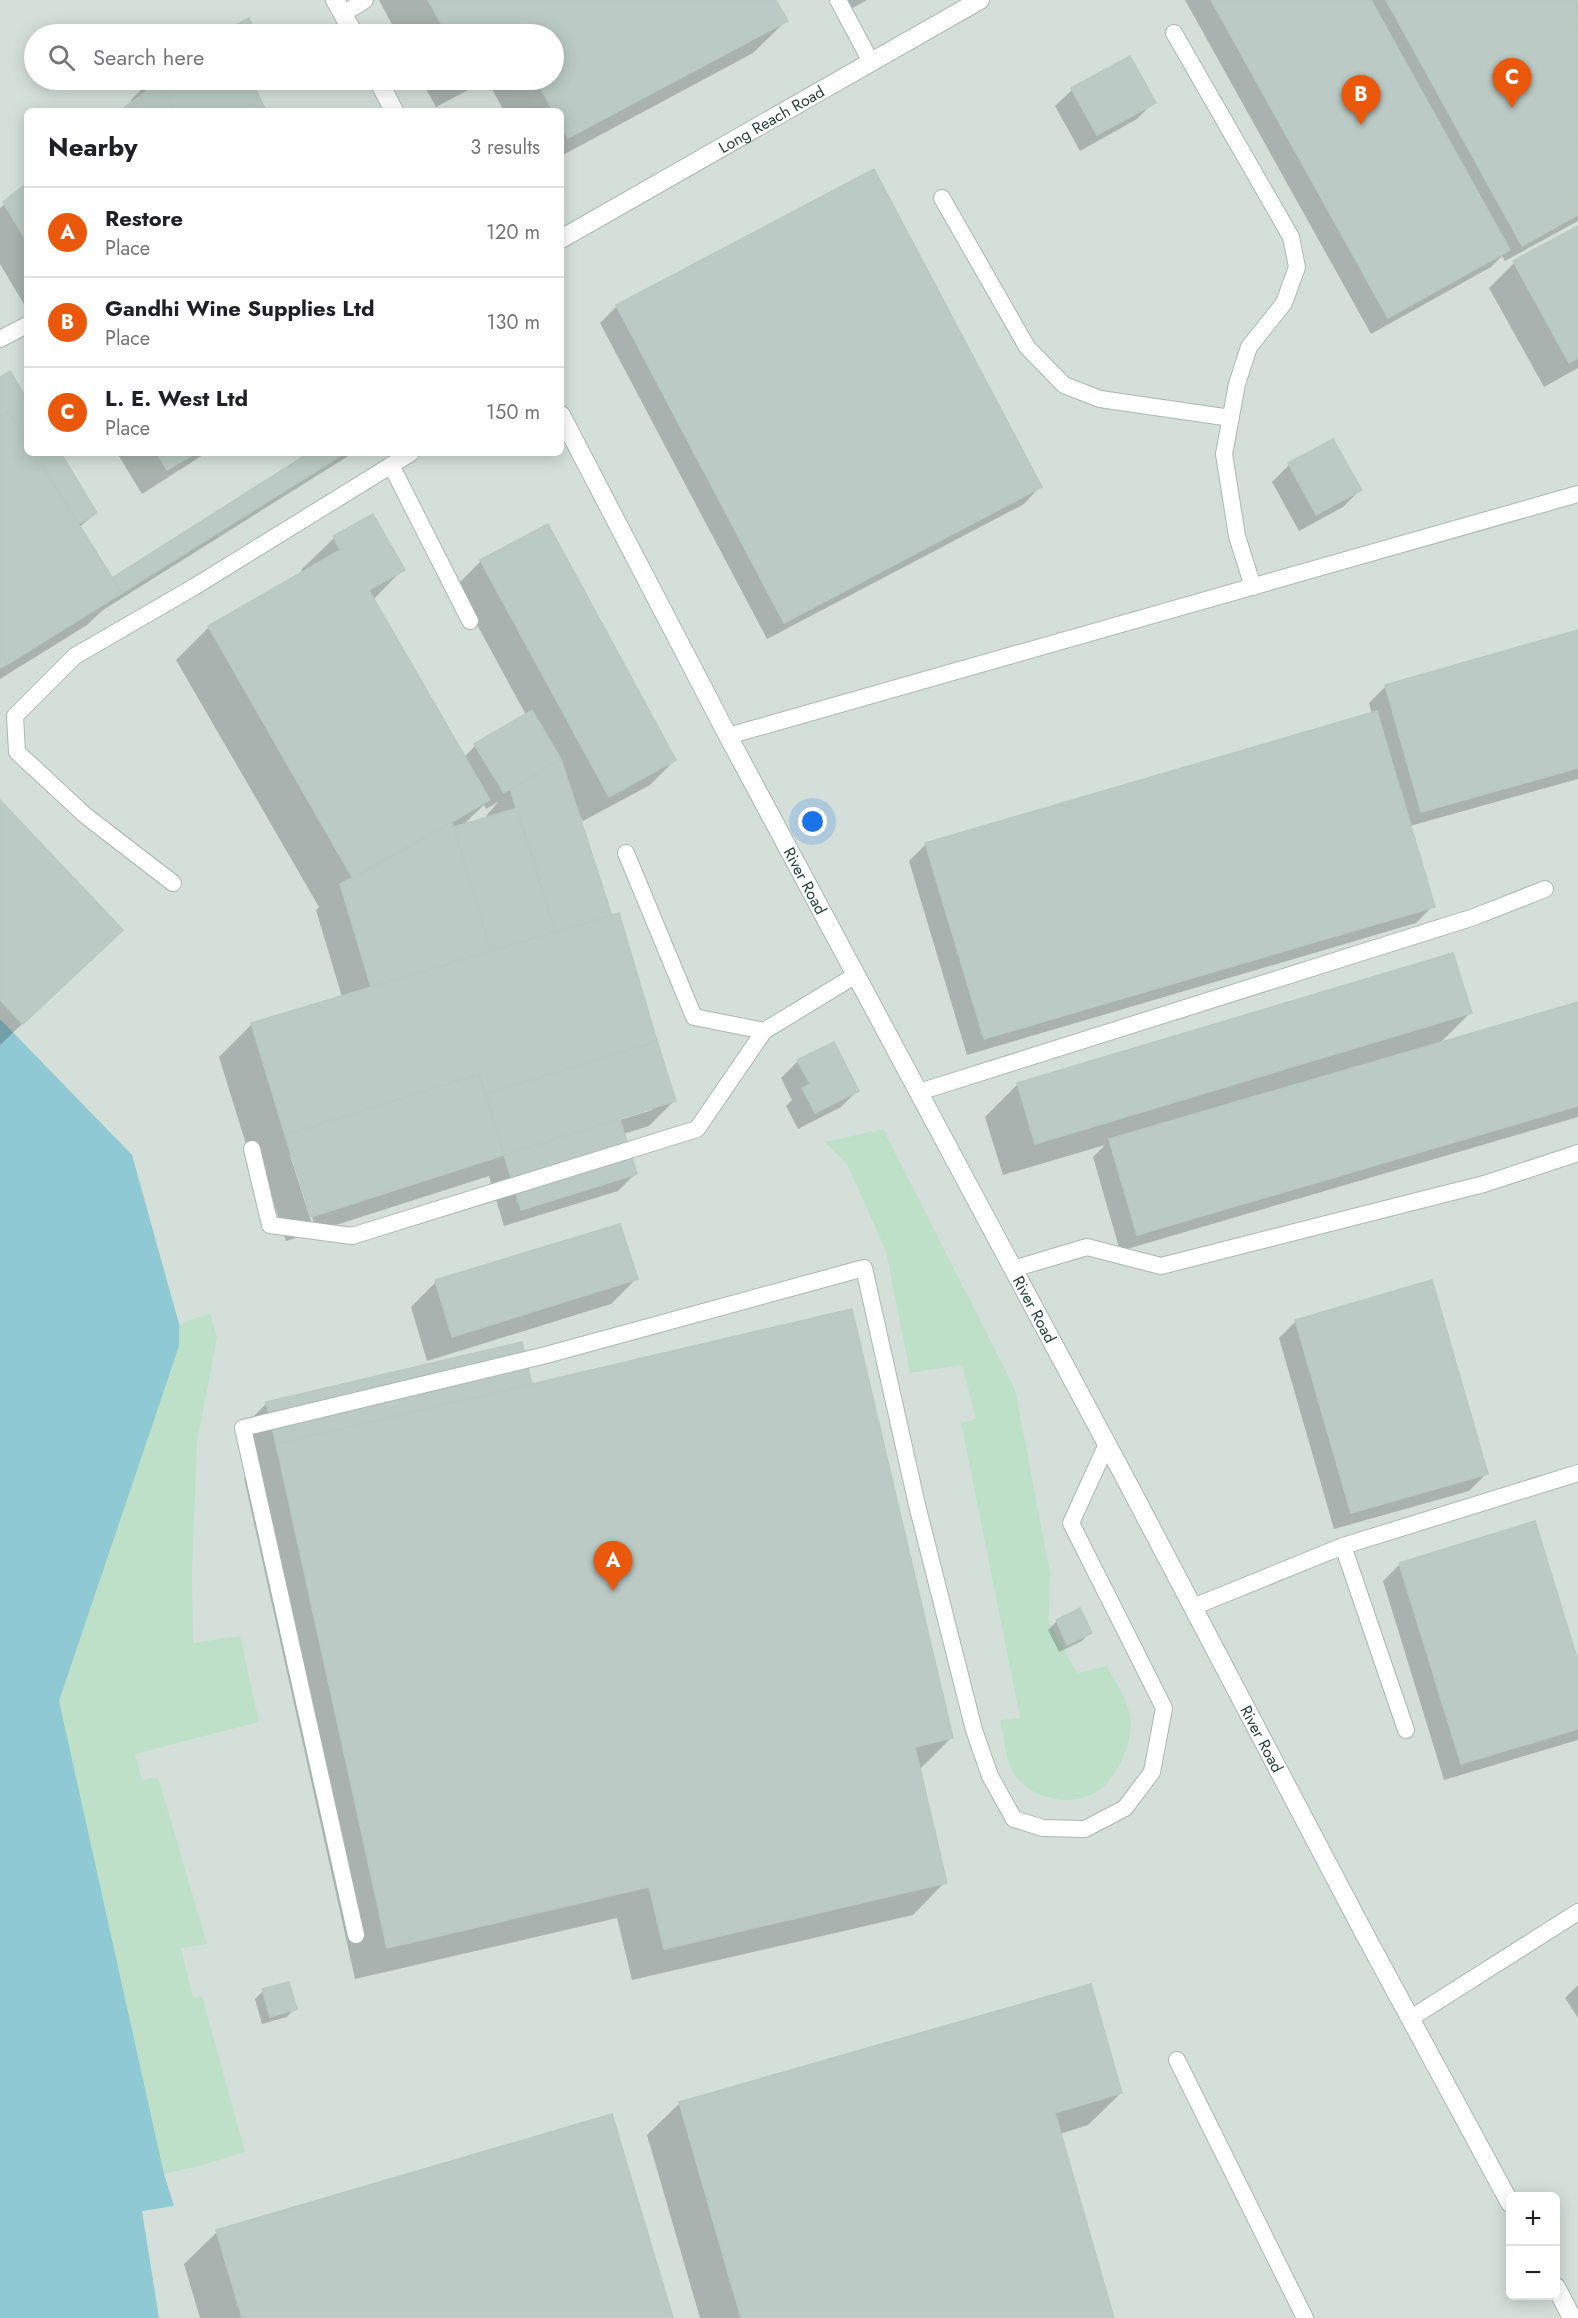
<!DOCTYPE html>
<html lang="en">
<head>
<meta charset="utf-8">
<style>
	:root { --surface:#fff; --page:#f2f2f2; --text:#202124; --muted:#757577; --line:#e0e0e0; --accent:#ea580c }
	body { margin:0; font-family:Jost,sans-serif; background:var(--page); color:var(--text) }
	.controls { position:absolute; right:18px; bottom:18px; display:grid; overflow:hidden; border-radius:9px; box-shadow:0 3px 15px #0003 }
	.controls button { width:54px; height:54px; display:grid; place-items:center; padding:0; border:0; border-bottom:2px solid var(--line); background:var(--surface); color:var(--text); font:30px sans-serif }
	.you { position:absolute; left:813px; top:822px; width:21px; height:21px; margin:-15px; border:4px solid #fff; border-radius:50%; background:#1a73e8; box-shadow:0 0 0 9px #1a73e833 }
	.badge { display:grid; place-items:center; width:39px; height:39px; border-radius:50%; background:var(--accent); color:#fff; font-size:20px; font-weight:700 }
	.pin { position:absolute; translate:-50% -50px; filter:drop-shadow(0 2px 3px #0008) }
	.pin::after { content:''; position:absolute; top:32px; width:21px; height:18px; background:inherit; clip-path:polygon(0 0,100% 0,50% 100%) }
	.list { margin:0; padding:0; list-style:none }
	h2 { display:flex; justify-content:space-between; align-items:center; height:78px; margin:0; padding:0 24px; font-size:26px }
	h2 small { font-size:20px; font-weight:400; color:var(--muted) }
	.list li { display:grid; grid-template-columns:39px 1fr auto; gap:18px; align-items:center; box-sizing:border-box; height:90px; padding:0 24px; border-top:2px solid var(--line) }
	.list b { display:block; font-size:22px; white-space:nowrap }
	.list p { margin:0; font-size:20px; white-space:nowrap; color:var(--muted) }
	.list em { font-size:20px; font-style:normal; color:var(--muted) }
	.icon { flex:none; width:33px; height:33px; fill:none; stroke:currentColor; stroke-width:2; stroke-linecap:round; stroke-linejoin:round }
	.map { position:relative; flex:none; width:1578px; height:2318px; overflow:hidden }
	.search { position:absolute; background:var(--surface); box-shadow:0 3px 15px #0003; left:24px; top:24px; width:540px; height:66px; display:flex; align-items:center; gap:15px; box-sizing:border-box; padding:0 21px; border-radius:33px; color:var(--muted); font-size:22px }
	.panel { position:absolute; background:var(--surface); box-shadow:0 3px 15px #0003; left:24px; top:108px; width:540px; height:348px; border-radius:9px }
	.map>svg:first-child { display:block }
</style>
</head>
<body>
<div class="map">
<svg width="1578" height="2318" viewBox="0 0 1578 2318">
	<rect width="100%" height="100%" fill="#e6efeb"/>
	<!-- built -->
	<path fill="#d4dfda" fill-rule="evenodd" d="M0,0H1578V2318H159L142,2210L174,2206L164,2174L25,1048L0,1019ZM34,34H554V80H34ZM27,111H561V453H27ZM1510,2196H1556V2296H1510Z"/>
	<!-- green -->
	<path fill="#bfe0c8" d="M0,1019L132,1155L179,1324L210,1313L217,1338L197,1443L192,1573L193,1643L240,1636L259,1722L135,1754L142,1780L158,1777L207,1944L181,1948L193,1998L202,1996L245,2152L200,2166L164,2174L174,2206L142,2211L159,2318H61Z
		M883,1129L1015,1389L1050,1573L1049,1622L1077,1673L1107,1666C1115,1681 1127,1699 1130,1716C1134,1737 1121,1769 1106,1784C1082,1811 1026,1802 1011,1769C1005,1755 1004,1736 1000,1720L1020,1718L961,1423L976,1419L962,1365L910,1373L886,1251L847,1164L825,1142Z"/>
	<!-- water -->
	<path fill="#8ec9d4" d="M0,1019L132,1155L179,1324V1346L59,1701L164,2174L174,2206L142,2211L159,2318H0Z"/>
	<!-- shadow -->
	<path fill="#0003" fill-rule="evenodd" d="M379,0H775L786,21L753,53L561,156V111H504L487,80L436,107L421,80H554V34H397Z
		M843,0H867L849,10Z
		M1185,0H1576L1578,4V221L1505,261L1502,256L1491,267L1371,334Z
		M151,80H250L265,111H123L133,103L131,100Z
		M1072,90L1154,102L1137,119L1080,151L1055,106Z
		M27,186V305L25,306L0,264V208Z
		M1578,227V368L1544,387L1489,288L1514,263Z
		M617,306L1040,487L1024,504L767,639L600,323Z
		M0,379L27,402V453H59L96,512L79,528L111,580L311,453H353L103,610L87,625L0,679Z
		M1332,441L1360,490L1343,507L1299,531L1272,482L1289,465Z
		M117,453H206L142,494Z
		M373,516L403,569L373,600L464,757L475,746L526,715L456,586L481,561L675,760L650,785L583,821L576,810L674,1101L649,1126L623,1134L635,1174L618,1191L504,1226L489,1176L286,1241L261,1164L253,1167L219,1057L252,1024L342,997L316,910L319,907L176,660L209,627L303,573L301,570L334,538ZM498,802L486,816L487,819L462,826L484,805L486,809ZM651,1107L652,1110L568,1136L567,1134ZM290,1155H293L314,1223L312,1224Z
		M1578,632V779L1410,826L1433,906L1416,923L967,1055L909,861L926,844L1372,714L1369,703L1386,686Z
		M0,802L121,930L0,1045Z
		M1578,1003V1117L1120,1251L1093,1157L1105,1145L1003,1175L985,1117L1018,1084L1470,1013L1439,1044Z
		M798,1061L858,1090L841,1107L798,1129L786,1106L792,1100L781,1078Z
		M636,1279L611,1304L427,1361L411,1307L436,1282Z
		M1296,1321L1486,1474L1469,1491L1334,1529L1279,1338Z
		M531,1386L951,1738L919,1770L945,1882L913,1915L632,1980L617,1918L355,1979L244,1478L256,1466L242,1428L267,1403Z
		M1400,1564L1578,1666V1740L1444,1780L1383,1581Z
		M1079,1610L1090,1632L1082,1641L1059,1652L1048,1630L1056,1622Z
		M1578,1985V2018L1565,1998Z
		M263,1991L295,2008L287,2017L262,2024L255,1999Z
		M1121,2093L1088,2125L1060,2134L1112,2318H700L647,2135L680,2103Z
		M217,2232L671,2318H200L184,2264Z"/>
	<!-- building -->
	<path fill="#bbcac4" stroke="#b8c9c2" stroke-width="1.5" d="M428,0H776L788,21L568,138L561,126V111H553L536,80H554V34H447Z
		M1211,0H1371L1510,250L1388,318Z
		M1386,0H1577L1578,215L1522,246Z
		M249,18L256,34H218Z
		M1130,56L1156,103L1097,135L1071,88Z
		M158,80H251L266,111H175Z
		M159,81L175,111H120Z
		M874,169L1042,487L784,623L616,305Z
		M27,183V242L3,202Z
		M1578,226V358L1569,363L1513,261Z
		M10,371L27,399V441L8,411L0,416V377Z
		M8,411L27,441V453H34L122,593L8,664L0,651V416Z
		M1333,439L1362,490L1316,515L1288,463Z
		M34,453H61L97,513L79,524Z
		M157,453H196L167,470Z
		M309,453H345L122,593L112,578Z
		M373,514L405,570L369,590L490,800L353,879L208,626L340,550L333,536Z
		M548,524L676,760L609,797L480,560Z
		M1578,630V768L1421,812L1385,685Z
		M0,651L8,664L0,668Z
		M532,710L561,759L504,793L474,744Z
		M1377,711L1435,907L984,1039L925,843Z
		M561,759L612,916L555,932L510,789Z
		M0,800L123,930L23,1024L0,1000Z
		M518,808L555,932L491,951L454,827Z
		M452,822L491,951L371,987L340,884Z
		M619,913L657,1041L486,1094L479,1074L285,1135L251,1023Z
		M1453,953L1472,1013L1035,1144L1017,1083Z
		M1578,1002V1106L1137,1235L1109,1139Z
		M657,1041L676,1101L504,1155L486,1094Z
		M834,1042L859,1091L815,1113L802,1088L810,1084L797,1060Z
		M479,1074L504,1155L311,1217L285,1135Z
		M620,1119L637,1174L521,1210L504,1155Z
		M620,1224L638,1279L452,1337L435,1280Z
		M1432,1280L1488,1474L1351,1513L1295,1320Z
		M852,1309L953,1738L915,1747L947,1883L664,1949L649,1887L387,1948L276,1444Z
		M522,1342L532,1384L276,1444L266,1402Z
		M1535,1521L1578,1661V1729L1461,1764L1399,1563Z
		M1080,1608L1092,1633L1067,1645L1056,1620Z
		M289,1982L297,2009L270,2017L262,1989Z
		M1091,1984L1122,2093L1055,2113L1114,2318H741L679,2102Z
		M612,2114L673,2318H242L216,2230Z"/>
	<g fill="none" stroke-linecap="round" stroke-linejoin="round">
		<defs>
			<path id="service" d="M838,0L871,62
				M343,14L365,0
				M1174,33L1291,237L1297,267L1284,303L1249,347L1237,384L1224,454L1237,536L1253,587
				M942,198L1027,347L1064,385L1100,399L1231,418
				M0,339L27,325
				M391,465L470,621
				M728,736L1578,494
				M626,853L694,1017L764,1031
				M173,883L86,816L17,752L15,716L75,656L194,587L411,453
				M919,1092L1474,917L1545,889
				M252,1149L270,1225L352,1236L697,1129L764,1031L856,975
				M1013,1269L1087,1247L1161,1266L1484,1184L1578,1153
				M1343,1546L1406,1730
				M1193,1607L1343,1546L1578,1473
				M356,1935L243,1428L546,1355L864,1268L917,1505L974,1730L990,1776L1014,1819L1043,1828L1085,1829L1125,1808L1152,1772L1164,1708L1071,1523L1107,1444
				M1411,2018L1578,1912
				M1177,2060L1305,2318"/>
			<g id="minor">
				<path id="s1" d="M561,239L980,0"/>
			</g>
			<g id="tertiary">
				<path d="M335,0L354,34"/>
				<path d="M378,80L394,111"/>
				<path id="s2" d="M561,415L728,736L1124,1476L1363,1931L1510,2203"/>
				<path d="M1556,2287L1572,2318"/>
			</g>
		</defs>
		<!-- service casing -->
		<use href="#service" stroke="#a8b8b2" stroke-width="18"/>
		<!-- minor casing -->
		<use href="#minor" stroke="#a8b8b2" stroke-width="20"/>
		<!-- tertiary casing -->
		<use href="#tertiary" stroke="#a8b8b2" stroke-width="20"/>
		<!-- service -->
		<use href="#service" stroke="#fff" stroke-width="16"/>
		<!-- minor -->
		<use href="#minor" stroke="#fff" stroke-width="18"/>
		<!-- tertiary -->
		<use href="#tertiary" stroke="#fff" stroke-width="18"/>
	</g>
	<g text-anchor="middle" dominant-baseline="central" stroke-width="4.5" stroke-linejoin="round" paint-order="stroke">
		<!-- street labels -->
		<g font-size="16" fill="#24423a" stroke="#f7fbf9">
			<text stroke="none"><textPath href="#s1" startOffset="242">Long Reach Road</textPath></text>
			<text stroke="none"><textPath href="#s2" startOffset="526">River Road</textPath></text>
			<text stroke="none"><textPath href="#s2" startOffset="1012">River Road</textPath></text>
			<text stroke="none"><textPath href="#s2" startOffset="1498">River Road</textPath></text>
		</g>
	</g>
</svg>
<div class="controls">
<button>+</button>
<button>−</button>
</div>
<div class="you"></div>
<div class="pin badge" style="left:613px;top:1591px">A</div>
<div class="pin badge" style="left:1361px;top:125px">B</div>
<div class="pin badge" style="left:1512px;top:108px">C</div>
<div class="search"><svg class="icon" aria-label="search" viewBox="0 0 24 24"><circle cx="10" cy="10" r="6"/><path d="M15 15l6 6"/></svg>Search here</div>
<section class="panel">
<h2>Nearby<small>3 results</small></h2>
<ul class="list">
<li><span class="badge">A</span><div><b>Restore</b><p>Place</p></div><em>120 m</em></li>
<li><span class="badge">B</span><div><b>Gandhi Wine Supplies Ltd</b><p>Place</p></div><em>130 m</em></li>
<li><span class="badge">C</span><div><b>L. E. West Ltd</b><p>Place</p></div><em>150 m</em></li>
</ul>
</section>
</div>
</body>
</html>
